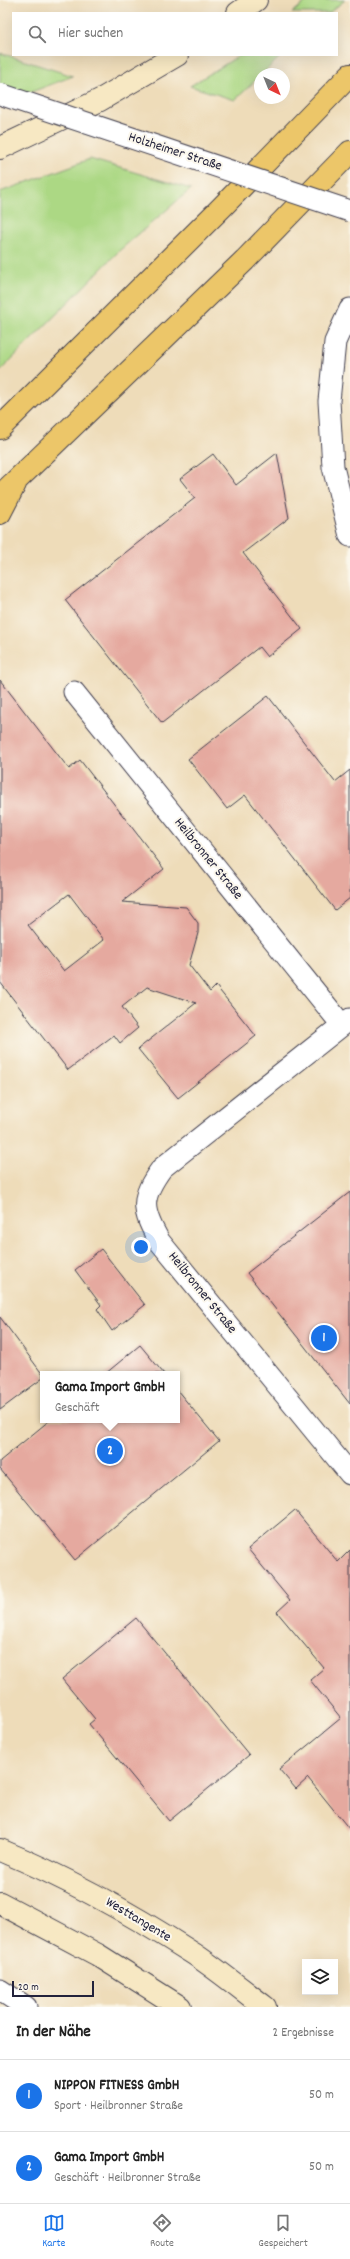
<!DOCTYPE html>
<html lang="de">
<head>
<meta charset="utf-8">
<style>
	:root { --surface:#fff; --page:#f6f6f6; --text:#222; --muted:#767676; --line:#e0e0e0; --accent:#1a73e8 }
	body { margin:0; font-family:Dekko,sans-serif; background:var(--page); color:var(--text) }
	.controls { position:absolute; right:12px; bottom:12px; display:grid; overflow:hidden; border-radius:0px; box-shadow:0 4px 16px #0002 }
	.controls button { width:36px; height:36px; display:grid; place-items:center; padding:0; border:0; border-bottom:1px solid var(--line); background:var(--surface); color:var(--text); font:20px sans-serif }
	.compass { position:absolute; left:254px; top:68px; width:36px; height:36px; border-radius:50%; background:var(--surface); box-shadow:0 4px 16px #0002; rotate:137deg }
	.scale { position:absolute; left:12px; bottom:10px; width:82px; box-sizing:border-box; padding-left:4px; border:2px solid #22223b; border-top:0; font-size:11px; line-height:14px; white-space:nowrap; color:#22223b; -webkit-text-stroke:3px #fbf7ec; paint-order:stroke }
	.you { position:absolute; left:141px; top:1247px; width:14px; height:14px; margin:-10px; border:3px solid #fff; border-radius:50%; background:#1a73e8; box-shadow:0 0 0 6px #1a73e833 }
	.badge { display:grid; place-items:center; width:26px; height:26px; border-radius:50%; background:var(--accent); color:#fff; font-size:13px; font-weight:700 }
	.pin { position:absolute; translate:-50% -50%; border:2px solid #fff; box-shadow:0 1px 4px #0006 }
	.popup { position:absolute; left:40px; top:1371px; width:140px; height:52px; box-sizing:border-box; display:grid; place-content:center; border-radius:0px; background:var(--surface); filter:drop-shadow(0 1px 3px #0005); font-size:13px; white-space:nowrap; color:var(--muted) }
	.popup b { font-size:15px; color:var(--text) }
	.popup::after { content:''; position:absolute; left:50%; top:100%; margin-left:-8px; border:8px solid transparent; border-top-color:var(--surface) }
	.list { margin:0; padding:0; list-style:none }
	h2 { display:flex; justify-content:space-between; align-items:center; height:52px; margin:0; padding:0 16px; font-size:17px }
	h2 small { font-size:13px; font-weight:400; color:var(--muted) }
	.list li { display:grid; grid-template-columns:26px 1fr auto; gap:12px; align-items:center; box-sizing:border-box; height:72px; padding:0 16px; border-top:1px solid var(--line) }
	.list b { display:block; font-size:15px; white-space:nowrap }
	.list p { margin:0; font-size:13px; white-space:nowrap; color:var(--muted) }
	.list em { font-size:13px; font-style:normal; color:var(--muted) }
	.icon { flex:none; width:22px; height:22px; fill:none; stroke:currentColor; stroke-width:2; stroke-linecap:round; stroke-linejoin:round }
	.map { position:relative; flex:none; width:350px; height:2007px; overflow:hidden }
	.search { position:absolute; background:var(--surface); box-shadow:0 4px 16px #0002; left:12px; right:12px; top:12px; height:44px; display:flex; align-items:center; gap:10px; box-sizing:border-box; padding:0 14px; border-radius:0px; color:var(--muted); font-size:15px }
	.sheet { height:196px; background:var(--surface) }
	nav { display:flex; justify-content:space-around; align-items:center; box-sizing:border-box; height:56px; border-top:1px solid var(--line); background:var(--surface); font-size:11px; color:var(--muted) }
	nav a { display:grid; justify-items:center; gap:2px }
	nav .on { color:var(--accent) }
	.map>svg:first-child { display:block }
</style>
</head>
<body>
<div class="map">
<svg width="350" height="2007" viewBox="0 0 350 2007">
	<rect width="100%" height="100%" fill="#fbf7ec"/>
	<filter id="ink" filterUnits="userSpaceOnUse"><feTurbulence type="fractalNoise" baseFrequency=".025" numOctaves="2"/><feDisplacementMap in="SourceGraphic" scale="8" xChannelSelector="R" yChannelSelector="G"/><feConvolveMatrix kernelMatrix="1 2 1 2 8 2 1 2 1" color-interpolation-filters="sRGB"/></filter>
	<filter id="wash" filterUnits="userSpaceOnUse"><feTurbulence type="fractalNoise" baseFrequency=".012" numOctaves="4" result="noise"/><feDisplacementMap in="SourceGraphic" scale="16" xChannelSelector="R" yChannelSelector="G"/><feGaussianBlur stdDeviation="0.9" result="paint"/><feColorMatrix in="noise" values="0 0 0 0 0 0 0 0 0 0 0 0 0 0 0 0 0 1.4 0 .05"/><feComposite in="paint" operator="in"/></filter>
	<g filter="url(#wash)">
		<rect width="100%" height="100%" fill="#eedcb9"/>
		<!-- green -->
		<path fill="#acd884" stroke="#677d60" d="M308,0H345L329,13H292Z
			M0,53L73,76L21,96L0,89Z
			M240,55H282L235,100L190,86Z
			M90,159L191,189L120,250L0,371V192Z"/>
		<g id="blocks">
			<!-- building -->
			<path fill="#e5a99f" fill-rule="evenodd" d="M277,453L289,518L243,553L302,629L267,657L259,647L162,723L65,600L195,498L180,479L213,454L236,485Z
				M0,680L69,769L80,760L164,869L122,902L186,907L198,923V933L189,965L210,992L216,986L256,1036L178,1098L138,1049L196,1003L147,987L122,1007L138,1028L120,1043L114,1035L68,1070L0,982ZM69,894L104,940L64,971L28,925Z
				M268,696L335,782L350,770V898L335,910L245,795L227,809L188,759Z
				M350,1192V1404L247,1273Z
				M101,1249L145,1305L112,1331L97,1309L101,1305L75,1270Z
				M0,1317L43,1375V1378L0,1410Z
				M140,1345L164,1374H105Z
				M177,1390L219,1441L75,1560L0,1469V1461L50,1420H177Z
				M295,1510L338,1562L350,1550V1830L308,1778L296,1789L279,1769L341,1718L310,1680L324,1668L277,1612L290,1600L248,1549Z
				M136,1618L249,1755L169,1821L89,1724L95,1719L62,1679Z"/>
		</g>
	</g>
	<g filter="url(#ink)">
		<use href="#blocks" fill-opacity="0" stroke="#413e4e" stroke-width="1"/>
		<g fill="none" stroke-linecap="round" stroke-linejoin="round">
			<defs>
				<path id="minor" d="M350,309L335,342L329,401L333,467L350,536
					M74,692L342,1025
					M350,1019L162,1168C140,1198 141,1210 160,1242L350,1474
					M0,1990L26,2007"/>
				<path id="secondary" d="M238,13L256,0
					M0,148L100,100L177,55
					M0,1850C68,1878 132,1914 194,1954C218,1970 241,1989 265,2007
					M0,1903L98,1955L180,2007"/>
				<path id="trunk" d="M0,428L222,207L350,75
					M0,496L245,260L350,152
					M0,513L15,484"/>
			</defs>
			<!-- minor casing -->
			<use href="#minor" stroke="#413e4e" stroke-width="23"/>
			<!-- secondary casing -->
			<use href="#secondary" stroke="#413e4e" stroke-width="24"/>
			<!-- trunk casing -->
			<use href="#trunk" stroke="#413e4e" stroke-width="24"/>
			<!-- minor -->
			<use href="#minor" stroke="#fff" stroke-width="21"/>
			<!-- secondary -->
			<use href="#secondary" stroke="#f7e8c3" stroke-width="22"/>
			<!-- trunk -->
			<use href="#trunk" stroke="#ecc669" stroke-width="22"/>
			<defs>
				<path id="minor-bridge" d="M0,94L350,211"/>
			</defs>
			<!-- minor-bridge casing -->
			<use href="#minor-bridge" stroke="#413e4e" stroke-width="23" stroke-linecap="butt"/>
			<!-- minor-bridge -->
			<use href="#minor-bridge" stroke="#fff" stroke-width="21"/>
		</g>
	</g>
	<g text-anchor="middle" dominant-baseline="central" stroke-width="4" stroke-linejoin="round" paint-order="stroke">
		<!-- street labels -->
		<g font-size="14" fill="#22223b" stroke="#fbf7ec">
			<text transform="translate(175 152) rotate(18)">Holzheimer Straße</text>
			<text transform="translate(208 859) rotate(51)">Heilbronner Straße</text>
			<text transform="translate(202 1293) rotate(51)">Heilbronner Straße</text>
			<text transform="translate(138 1920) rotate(31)">Westtangente</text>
		</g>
	</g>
</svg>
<div class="controls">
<button><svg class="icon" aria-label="layers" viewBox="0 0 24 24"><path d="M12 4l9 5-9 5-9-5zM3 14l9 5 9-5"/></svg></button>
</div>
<svg class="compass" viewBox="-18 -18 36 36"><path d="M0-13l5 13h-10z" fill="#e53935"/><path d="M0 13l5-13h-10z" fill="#767676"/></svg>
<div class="scale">20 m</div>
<div class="you"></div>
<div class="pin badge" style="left:324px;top:1338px">1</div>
<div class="pin badge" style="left:110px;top:1451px">2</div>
<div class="popup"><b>Gama Import GmbH</b>Geschäft</div>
<div class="search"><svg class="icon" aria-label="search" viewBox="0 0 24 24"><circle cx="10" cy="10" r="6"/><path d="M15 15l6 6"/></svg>Hier suchen</div>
</div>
<section class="sheet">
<h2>In der Nähe<small>2 Ergebnisse</small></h2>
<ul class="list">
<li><span class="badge">1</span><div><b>NIPPON FITNESS GmbH</b><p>Sport · Heilbronner Straße</p></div><em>50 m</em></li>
<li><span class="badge">2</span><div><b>Gama Import GmbH</b><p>Geschäft · Heilbronner Straße</p></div><em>50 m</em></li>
</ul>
</section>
<nav>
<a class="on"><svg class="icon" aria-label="map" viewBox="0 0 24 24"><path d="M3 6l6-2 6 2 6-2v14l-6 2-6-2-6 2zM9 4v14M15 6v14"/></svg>Karte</a>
<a><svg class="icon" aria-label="directions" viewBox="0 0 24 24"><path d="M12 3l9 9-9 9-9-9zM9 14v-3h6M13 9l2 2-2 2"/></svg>Route</a>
<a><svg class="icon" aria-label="saved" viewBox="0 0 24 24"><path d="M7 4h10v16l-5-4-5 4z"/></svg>Gespeichert</a>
</nav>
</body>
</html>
